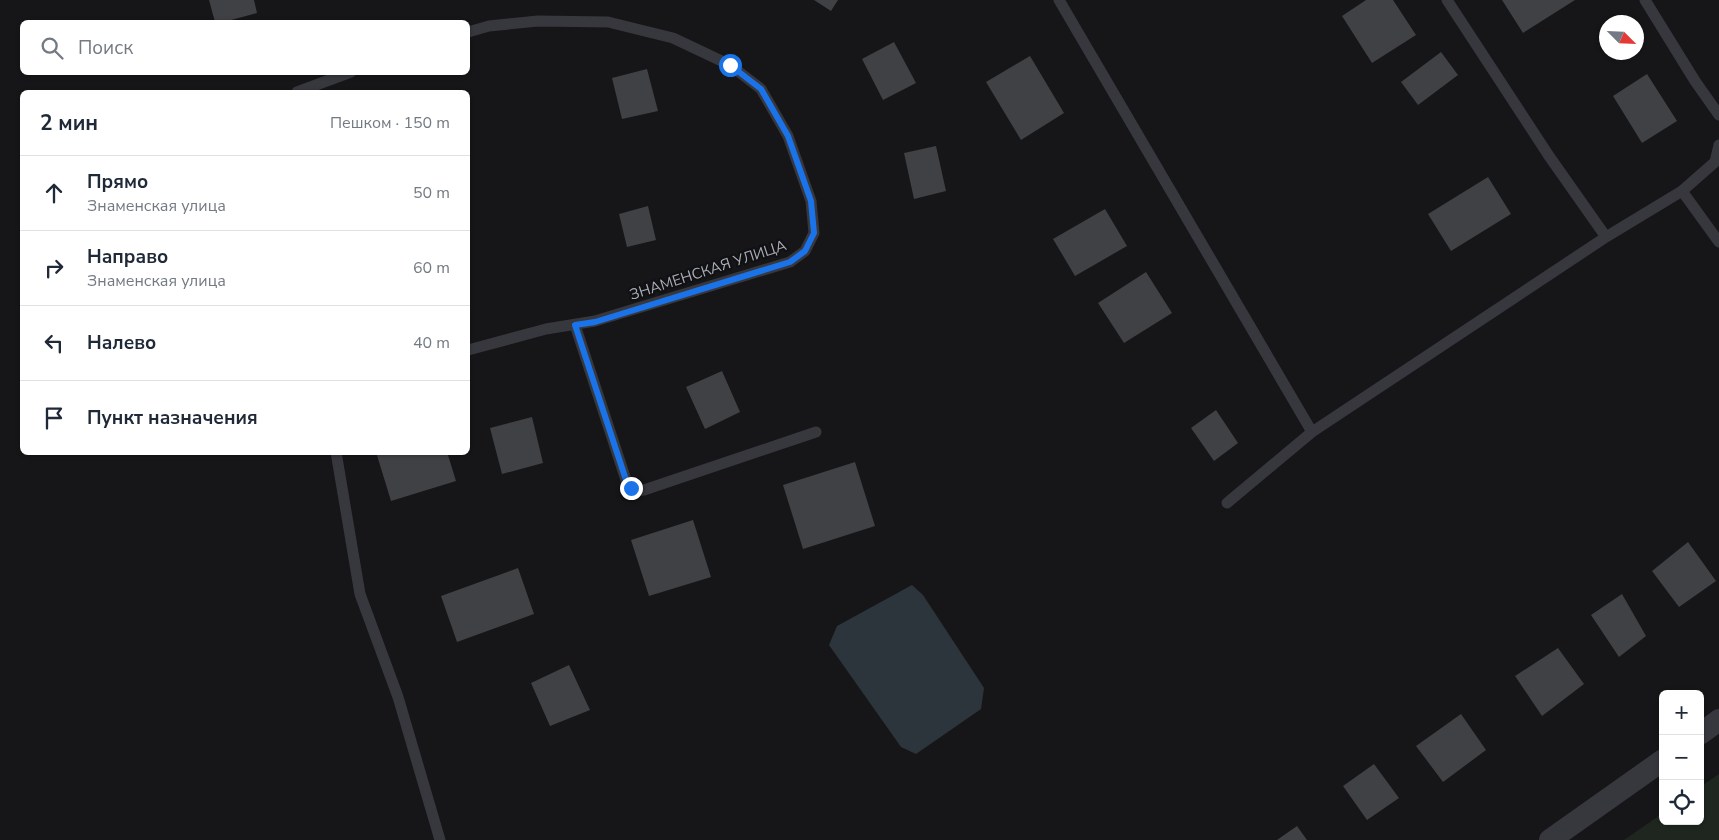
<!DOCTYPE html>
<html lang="ru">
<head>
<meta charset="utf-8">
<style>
	:root { --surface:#fff; --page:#f6f6f7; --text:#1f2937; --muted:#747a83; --line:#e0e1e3 }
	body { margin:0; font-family:"Nunito Sans",sans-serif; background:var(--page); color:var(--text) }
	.controls { position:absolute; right:15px; bottom:15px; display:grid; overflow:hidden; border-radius:8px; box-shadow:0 1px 4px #0004 }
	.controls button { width:45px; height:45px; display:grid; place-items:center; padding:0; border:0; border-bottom:1px solid var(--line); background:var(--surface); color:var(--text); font:25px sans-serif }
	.compass { position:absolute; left:1599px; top:15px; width:45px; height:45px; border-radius:50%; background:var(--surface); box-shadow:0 1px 4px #0004; rotate:114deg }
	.stop { position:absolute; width:15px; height:15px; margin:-11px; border:4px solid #1a73e8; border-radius:50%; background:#fff }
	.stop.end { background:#1a73e8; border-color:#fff; box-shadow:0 1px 5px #0008 }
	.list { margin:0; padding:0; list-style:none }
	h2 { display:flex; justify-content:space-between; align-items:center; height:65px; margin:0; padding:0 20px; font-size:21px }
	h2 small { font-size:16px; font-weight:400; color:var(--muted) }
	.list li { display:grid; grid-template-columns:32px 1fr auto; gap:15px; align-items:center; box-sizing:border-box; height:75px; padding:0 20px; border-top:1px solid var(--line) }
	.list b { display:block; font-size:19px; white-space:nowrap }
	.list p { margin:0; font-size:16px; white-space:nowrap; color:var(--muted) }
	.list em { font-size:16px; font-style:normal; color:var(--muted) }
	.icon { flex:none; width:28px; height:28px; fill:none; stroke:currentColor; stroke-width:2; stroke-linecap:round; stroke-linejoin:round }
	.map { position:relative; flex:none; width:1719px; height:840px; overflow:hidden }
	.search { position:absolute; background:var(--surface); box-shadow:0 1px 4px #0004; left:20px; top:20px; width:450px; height:55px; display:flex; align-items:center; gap:12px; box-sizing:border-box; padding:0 18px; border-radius:8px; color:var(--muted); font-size:19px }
	.panel { position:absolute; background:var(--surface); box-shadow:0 1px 4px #0004; left:20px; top:90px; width:450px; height:365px; border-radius:8px }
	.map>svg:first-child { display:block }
</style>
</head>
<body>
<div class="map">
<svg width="1719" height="840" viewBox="0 0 1719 840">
	<rect width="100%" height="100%" fill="#161618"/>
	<!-- green -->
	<path fill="#1e261f" d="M1719,774V840H1624L1663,813V821H1700V787Z"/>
	<!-- water -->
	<path fill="#2c353c" d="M912,585L923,595L984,688L981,709L916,754L901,747L829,645L837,626Z"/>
	<!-- building -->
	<path fill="#404145" d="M209,0H254L257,13L224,22H215Z
		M814,0H838L831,11Z
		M1366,0H1393L1416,35L1372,63L1342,16Z
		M1502,0H1575L1523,33Z
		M894,42L916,83L883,100L862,59Z
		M1441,52L1458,75L1418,105L1401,82Z
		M1030,56L1064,113L1021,140L986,82Z
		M647,69L658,111L622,119L612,78Z
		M1647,74L1677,121L1642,143L1613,96Z
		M936,146L946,191L914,199L904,153Z
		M1488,177L1511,214L1451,251L1428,214Z
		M648,206L656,240L627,247L619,214Z
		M1105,209L1127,246L1075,276L1053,239Z
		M1146,272L1172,313L1124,343L1098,303Z
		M722,371L740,412L705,429L686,387Z
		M1216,410L1238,443L1214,461L1191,428Z
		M532,417L543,463L502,474L490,428Z
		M376,452H447L456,481L391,501Z
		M855,462L875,526L803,549L783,485Z
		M693,520L711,577L649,596L631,540Z
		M1688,542L1716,581L1679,607L1652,571Z
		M518,568L534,614L457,642L441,596Z
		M1622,594L1646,636L1619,657L1591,615Z
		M1558,648L1584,684L1542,716L1515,676Z
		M569,665L590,710L550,726L531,683Z
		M1461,714L1486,750L1443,782L1416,746Z
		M1374,764L1399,798L1367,820L1343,786Z
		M1297,826L1307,840H1277Z"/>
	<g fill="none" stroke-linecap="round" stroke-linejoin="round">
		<!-- service -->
		<path stroke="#37383d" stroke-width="11" d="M1059,0L1312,432L1606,237L1682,191L1719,242
			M1447,0L1549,156L1606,237
			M1645,0L1695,81L1719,115
			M468,32L489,26L538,21L608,22L673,38L730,65L761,89L788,136L811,201L814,233L805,251L790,262L595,321L546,329L468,350
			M297,92L351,72
			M1682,191L1715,162L1719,145
			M575,325L627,483C632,490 636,491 644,490L816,432
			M336,452L360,594L398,697L440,840
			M1227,503L1312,432"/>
		<!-- minor -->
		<path stroke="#37383d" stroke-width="22" d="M1700,734L1719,720
			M1550,840L1663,760"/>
	</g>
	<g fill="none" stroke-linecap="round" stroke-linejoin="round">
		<!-- route -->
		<path stroke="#1a73e8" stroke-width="6" d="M631,488L627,483L575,325L595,322L790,262L805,251L814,233L811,201L788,136L761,89L730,65"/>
	</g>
	<g text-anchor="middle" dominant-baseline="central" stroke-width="4.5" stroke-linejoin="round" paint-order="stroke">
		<!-- street labels -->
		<g font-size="15" fill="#a8adb8" stroke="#111113">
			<text transform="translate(708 270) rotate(-18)">ЗНАМЕНСКАЯ УЛИЦА</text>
		</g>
	</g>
</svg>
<div class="controls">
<button>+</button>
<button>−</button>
<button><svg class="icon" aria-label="locate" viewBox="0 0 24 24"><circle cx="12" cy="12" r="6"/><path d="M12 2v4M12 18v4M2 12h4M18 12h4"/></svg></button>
</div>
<svg class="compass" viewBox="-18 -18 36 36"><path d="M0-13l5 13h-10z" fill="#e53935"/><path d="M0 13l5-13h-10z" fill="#747a83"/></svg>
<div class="stop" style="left:730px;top:65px"></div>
<div class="stop end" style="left:631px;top:488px"></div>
<div class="search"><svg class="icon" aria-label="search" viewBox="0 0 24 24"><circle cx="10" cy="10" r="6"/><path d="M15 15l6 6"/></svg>Поиск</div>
<section class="panel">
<h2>2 мин<small>Пешком · 150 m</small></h2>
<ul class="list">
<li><svg class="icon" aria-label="ahead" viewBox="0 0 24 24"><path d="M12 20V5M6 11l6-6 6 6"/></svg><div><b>Прямо</b><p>Знаменская улица</p></div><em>50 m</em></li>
<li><svg class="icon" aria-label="right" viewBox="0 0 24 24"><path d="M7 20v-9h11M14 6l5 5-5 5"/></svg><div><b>Направо</b><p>Знаменская улица</p></div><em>60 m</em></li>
<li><svg class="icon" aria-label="left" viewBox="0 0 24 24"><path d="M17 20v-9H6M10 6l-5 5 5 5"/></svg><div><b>Налево</b></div><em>40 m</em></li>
<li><svg class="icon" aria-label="arrive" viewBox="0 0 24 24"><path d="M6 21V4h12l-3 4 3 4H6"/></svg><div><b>Пункт назначения</b></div></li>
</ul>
</section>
</div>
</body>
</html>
